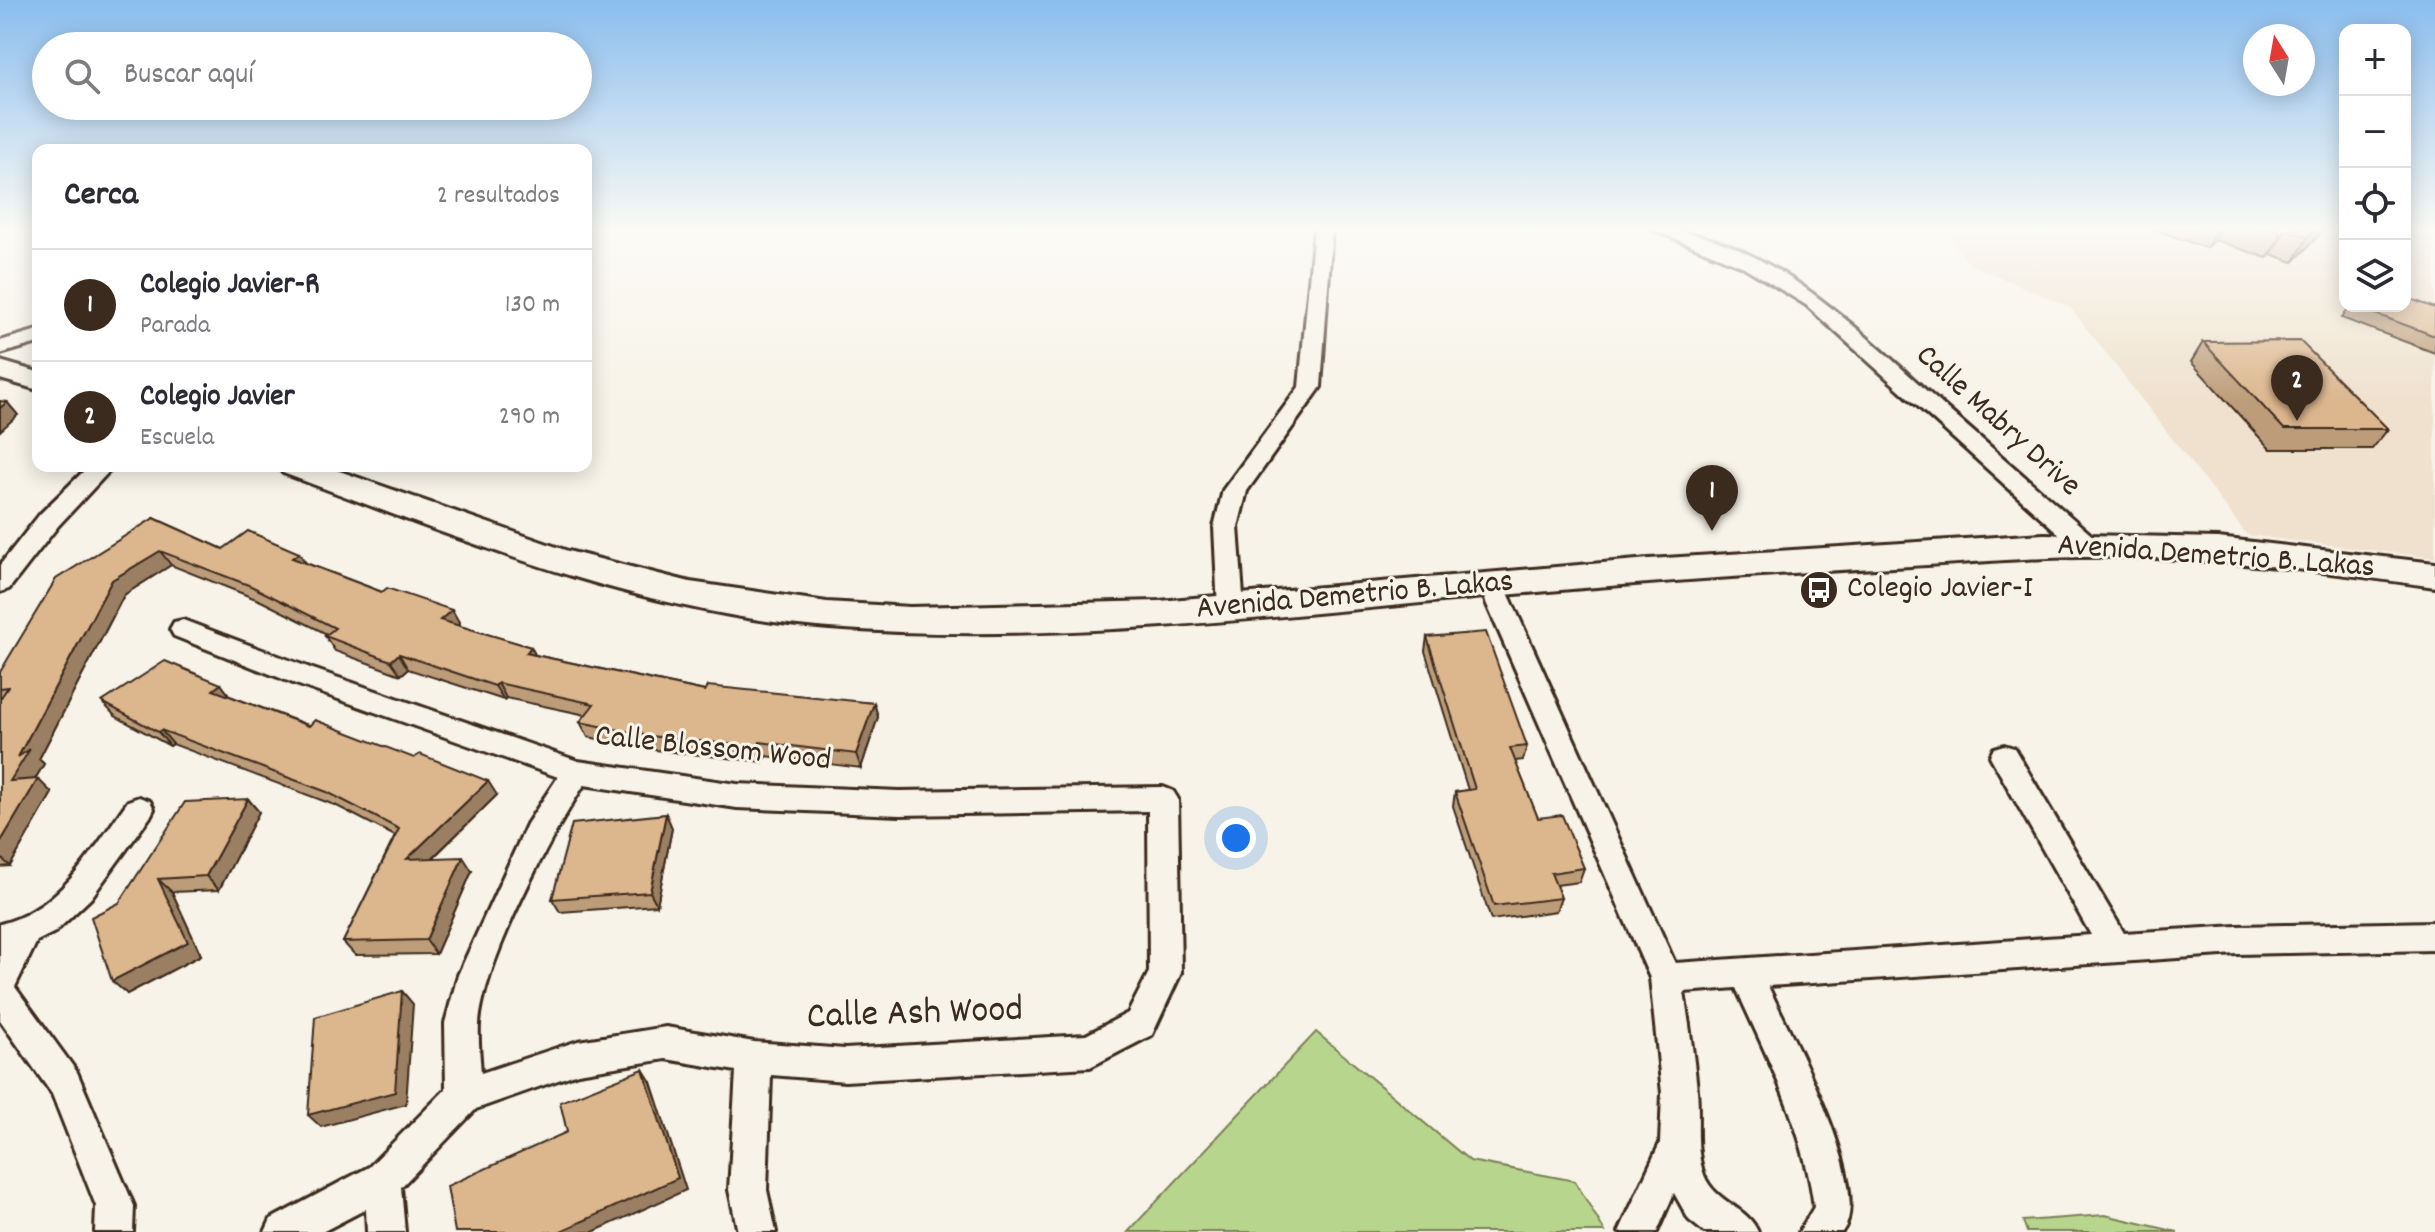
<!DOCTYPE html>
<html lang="es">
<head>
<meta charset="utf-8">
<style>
	:root { --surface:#fff; --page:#f2f2f3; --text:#2b2b33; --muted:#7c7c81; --line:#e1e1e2; --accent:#3b2a1e }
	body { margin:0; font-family:Dekko,sans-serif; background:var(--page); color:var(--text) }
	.controls { position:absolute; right:24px; top:24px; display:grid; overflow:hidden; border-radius:16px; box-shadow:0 4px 20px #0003 }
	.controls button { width:72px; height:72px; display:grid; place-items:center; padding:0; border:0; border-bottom:2px solid var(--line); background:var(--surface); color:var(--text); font:40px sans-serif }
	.compass { position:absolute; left:2243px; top:24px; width:72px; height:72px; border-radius:50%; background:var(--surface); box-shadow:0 4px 20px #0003; rotate:349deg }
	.you { position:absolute; left:1236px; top:838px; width:28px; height:28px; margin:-20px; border:6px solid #fff; border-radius:50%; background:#1a73e8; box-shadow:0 0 0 12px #1a73e833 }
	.badge { display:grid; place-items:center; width:52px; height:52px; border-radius:50%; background:var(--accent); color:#fff; font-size:26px; font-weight:700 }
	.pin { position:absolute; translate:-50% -66px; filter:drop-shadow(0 2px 4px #0008) }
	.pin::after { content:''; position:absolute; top:42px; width:28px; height:24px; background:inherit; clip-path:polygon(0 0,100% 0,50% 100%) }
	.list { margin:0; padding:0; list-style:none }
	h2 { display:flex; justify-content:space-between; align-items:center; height:104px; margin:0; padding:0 32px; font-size:34px }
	h2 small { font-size:26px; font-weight:400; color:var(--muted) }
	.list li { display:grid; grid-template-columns:52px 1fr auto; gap:24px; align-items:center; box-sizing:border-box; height:112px; padding:0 32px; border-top:2px solid var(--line) }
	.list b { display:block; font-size:30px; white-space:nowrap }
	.list p { margin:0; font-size:26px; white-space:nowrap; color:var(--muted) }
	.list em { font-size:26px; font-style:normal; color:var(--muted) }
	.icon { flex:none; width:44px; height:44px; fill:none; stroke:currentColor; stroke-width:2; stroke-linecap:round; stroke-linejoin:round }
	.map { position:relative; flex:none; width:2435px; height:1232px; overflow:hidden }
	.search { position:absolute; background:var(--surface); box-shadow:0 4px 20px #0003; left:32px; top:32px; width:560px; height:88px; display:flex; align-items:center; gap:20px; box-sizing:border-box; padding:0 28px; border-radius:44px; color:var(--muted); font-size:30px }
	.panel { position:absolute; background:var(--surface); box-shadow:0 4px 20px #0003; left:32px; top:144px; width:560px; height:328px; border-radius:16px }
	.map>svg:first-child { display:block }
</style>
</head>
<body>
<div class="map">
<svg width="2435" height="1232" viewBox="0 0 2435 1232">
	<rect width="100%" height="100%" fill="#f7f3e8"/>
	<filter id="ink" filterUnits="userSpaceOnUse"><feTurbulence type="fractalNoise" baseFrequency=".0125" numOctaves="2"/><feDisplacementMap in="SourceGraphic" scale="16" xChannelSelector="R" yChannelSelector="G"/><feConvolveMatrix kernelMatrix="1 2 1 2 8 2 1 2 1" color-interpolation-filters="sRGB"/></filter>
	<g filter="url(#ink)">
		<!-- built -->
		<path fill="#efe1cd" d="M1943,229H2345V306H2405V229H2435V558L2247,535L2070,307L1969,264Z"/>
		<!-- green -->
		<path fill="#b8d58d" stroke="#7a8056" stroke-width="2" d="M1316,1032L1470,1161L1575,1181L1605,1232H1128Z
			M2105,1215L2178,1232H2027L2023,1221Z"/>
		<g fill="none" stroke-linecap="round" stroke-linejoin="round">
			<defs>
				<path id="street" d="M1314,229H1332L1321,387L1247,491L1238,527L1244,610L1240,616H1222L1218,610L1214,527L1223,490L1299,387Z
					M1651,229C1760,229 1859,331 1936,399C1989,446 2043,492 2096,539L2099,545L2096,551H2078L1806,305L1744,267Z
					M38,330V343L0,354V341Z
					M89,466H114L58,526L9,589L0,592V565L40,514Z
					M1491,575L1500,578L1504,584L1675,963L2091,935L1990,756L1994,748L2004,745L2014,748L2124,933L2237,926L2435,922V950L2237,954L1768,986C1789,1031 1876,1191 1842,1232H1799L1814,1207C1804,1128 1768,1059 1736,988L1684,992C1689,1024 1694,1057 1697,1090C1700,1120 1694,1146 1704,1175C1715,1203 1748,1207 1758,1232H1704L1689,1220L1674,1193L1657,1232H1619L1660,1143L1662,1093L1650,978L1478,584L1482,578Z
					M183,620L313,669L578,761L737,784L899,791L1163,787L1173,791L1178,799L1181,973L1152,1035L1090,1067L845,1081L771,1075L767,1190L776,1232H738L729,1190L736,1071L666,1059L578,1073L476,1109L401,1187L405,1232H367L366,1209L322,1232H265L271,1219L369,1167L446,1089L445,1023L458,975L527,824L558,777L293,683L174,636L170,629L174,622ZM584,785L737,808L899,815L1148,811L1149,972L1128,1013L1086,1035L845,1049L754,1042L666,1027L578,1041L481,1073C480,1057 478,1040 479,1024C483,964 550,837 584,785Z
					M139,797L150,801L154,809L150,817L91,898L55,932L37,941L15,987L77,1072L134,1206L133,1232H95L96,1206L52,1094L0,1020V924C61,910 94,848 128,801Z"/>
				<path id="secondary" d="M0,361L38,372V390L0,379Z
					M278,466H325L568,551L690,582L827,602L910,607L1159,601L1649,559L2044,534L2218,538L2435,563V587C2334,572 2232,560 2130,557C2056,555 1984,562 1911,566C1769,574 1627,583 1485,597C1267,617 1048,645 829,628C639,613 460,539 283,473Z"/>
			</defs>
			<!-- street casing -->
			<use href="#street" stroke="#3b2a1e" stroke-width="6"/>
			<!-- secondary casing -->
			<use href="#secondary" stroke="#3b2a1e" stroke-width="6"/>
			<!-- street -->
			<use href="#street" fill="#f7f3e8" fill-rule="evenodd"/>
			<!-- secondary -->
			<use href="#secondary" fill="#f7f3e8" fill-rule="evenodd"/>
		</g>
		<!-- wall -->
		<path fill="#bd9d79" stroke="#3b2a1e" stroke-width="2" d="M2153,229H2325L2293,262L2271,254L2267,258L2215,240L2206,248Z
			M2350,306H2405L2435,308V353L2342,318Z
			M2203,342L2388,429L2372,449H2270L2191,362Z
			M154,518L223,549L306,563L382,592L452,610L460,624L459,626L531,647L535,655L705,691L874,703L878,717L861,768L766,756L763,762L655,750L588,737L580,722L586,715L506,698L504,700L408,669L401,675L335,651L325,636L327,634L261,601L171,565L124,595L39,759L44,764L35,779L52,793L10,866L0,867V672Z
			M1427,637L1527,746L1523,760L1515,761L1538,818L1584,868L1579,882L1556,885L1561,898L1556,911L1491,920L1453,806L1455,792L1468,790L1425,651Z
			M221,684L230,696L497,795L432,859L472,871L436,954L355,955L343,942L395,836L337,806L173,744L170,746L115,716L102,702Z
			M248,799L259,812L219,890L172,892L201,955L127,994L119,903Z
			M666,814L672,828L657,905L560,912L552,899Z"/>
		<!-- shaded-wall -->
		<path fill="#9a7f63" stroke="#3b2a1e" stroke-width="2" d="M2217,229H2221L2215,240L2206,248Z
			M2316,229H2325L2293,262L2308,237Z
			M2286,230L2271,254L2267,258L2282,233Z
			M7,402L18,415L0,431V408Z
			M160,551L171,565L124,595L39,759L44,764L25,796L10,781L18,757L112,580Z
			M299,553L309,567L292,558Z
			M452,610L460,624L448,635L440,620Z
			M531,647L539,662L526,653Z
			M399,654L408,669L401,675L391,661Z
			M498,683L506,698L504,700L495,686Z
			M221,684L232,699L213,690Z
			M874,703L878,717L861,768L856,754Z
			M161,730L173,744L170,746L158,732Z
			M760,742L766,756L763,762L758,747Z
			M38,779L52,793L10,866L0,857V843Z
			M488,781L497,795L417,873L407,859Z
			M248,799L259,812L219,890L206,876Z
			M666,814L672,828L657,905L650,892Z
			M463,857L472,871L436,954L426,940Z
			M158,879L172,892L201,955L127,994L112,981Z
			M402,991L413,1004L406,1104L321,1127L308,1115Z
			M643,1069L651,1082L686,1190L593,1232H559Z"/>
		<!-- building -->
		<path fill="#dcb68d" stroke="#3b2a1e" stroke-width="2" d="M2270,229H2316L2308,237L2286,230L2282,233Z
			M2405,297L2435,308V336L2354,306H2405Z
			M2300,341L2388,429H2284L2203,342Z
			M0,401L7,402L0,408Z
			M154,518L223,549L248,531L299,553L292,558L382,592L387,588L452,610L440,620L531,647L526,653L705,691L708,686L874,703L856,754L760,742L758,747L649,736L580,722L594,704L498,683L495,686L399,654L391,661L325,636L335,628L251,586L160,551L112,580L18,757L30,749L10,781L38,779L0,843V699L8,687L0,688V672L56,579Z
			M1486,632L1527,746L1510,748L1538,818L1562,815L1584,868L1551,873L1561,898L1494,906L1455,792L1475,789L1427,637Z
			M165,661L221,684L213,690L309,726L315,720L414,758L420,754L488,781L407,859L463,857L426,940L343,942L399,829L327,792L161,730L158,732L102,702Z
			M248,799L206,876L158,879L188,942L112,981L91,917L119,903L185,802Z
			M666,814L650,892L552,899L572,824Z
			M402,991L395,1092L308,1115L315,1017Z
			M643,1069L678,1178L559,1232H455L447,1186L567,1132L560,1102Z"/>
	</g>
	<!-- sky -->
	<linearGradient id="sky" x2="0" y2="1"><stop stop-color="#89bdee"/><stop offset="0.57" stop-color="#fbfaf5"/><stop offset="1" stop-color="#fbfaf5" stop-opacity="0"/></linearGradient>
	<rect width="2435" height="402" fill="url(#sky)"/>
	<!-- icons -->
	<defs>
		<symbol id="bus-disc" viewBox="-11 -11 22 22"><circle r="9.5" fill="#3b2a1e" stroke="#f7f3e8"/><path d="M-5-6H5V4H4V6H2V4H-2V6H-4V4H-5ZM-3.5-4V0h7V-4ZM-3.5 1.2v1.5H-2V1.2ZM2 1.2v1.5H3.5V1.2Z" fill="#fff"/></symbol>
	</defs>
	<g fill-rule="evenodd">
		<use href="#bus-disc" x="1797" y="568" width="44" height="44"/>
	</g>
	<g text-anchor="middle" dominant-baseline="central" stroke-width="6" stroke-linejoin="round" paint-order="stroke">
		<!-- street labels -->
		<g font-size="32" fill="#3b2a1e" stroke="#f7f3e8">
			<text transform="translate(1997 422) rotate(42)">Calle Mabry Drive</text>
			<text transform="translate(2216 558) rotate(4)">Avenida Demetrio B. Lakas</text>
			<text transform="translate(1355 597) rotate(-5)">Avenida Demetrio B. Lakas</text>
			<text transform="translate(713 750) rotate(6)">Calle Blossom Wood</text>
		</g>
		<!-- poi labels -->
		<g font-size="32" fill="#3b2a1e" stroke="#f7f3e8" text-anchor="start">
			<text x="1847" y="590">Colegio Javier-I</text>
		</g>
		<!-- near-street labels -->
		<g font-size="38" fill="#3b2a1e" stroke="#f7f3e8">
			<text transform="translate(915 1015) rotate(-2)">Calle Ash Wood</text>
		</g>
	</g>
</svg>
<div class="controls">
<button>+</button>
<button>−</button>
<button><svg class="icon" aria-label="locate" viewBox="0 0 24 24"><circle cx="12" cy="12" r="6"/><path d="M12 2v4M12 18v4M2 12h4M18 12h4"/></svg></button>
<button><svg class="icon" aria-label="layers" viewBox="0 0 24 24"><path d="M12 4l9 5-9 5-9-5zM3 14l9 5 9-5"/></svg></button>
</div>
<svg class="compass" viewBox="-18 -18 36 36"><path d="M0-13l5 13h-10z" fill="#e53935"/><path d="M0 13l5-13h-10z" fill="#7c7c81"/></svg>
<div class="you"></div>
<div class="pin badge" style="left:1712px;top:531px">1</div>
<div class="pin badge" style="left:2297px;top:421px">2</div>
<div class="search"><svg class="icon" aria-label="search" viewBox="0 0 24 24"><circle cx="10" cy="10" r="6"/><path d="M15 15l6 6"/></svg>Buscar aquí</div>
<section class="panel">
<h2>Cerca<small>2 resultados</small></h2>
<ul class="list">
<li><span class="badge">1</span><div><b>Colegio Javier-R</b><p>Parada</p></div><em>130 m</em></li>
<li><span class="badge">2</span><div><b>Colegio Javier</b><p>Escuela</p></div><em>290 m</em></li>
</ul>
</section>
</div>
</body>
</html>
